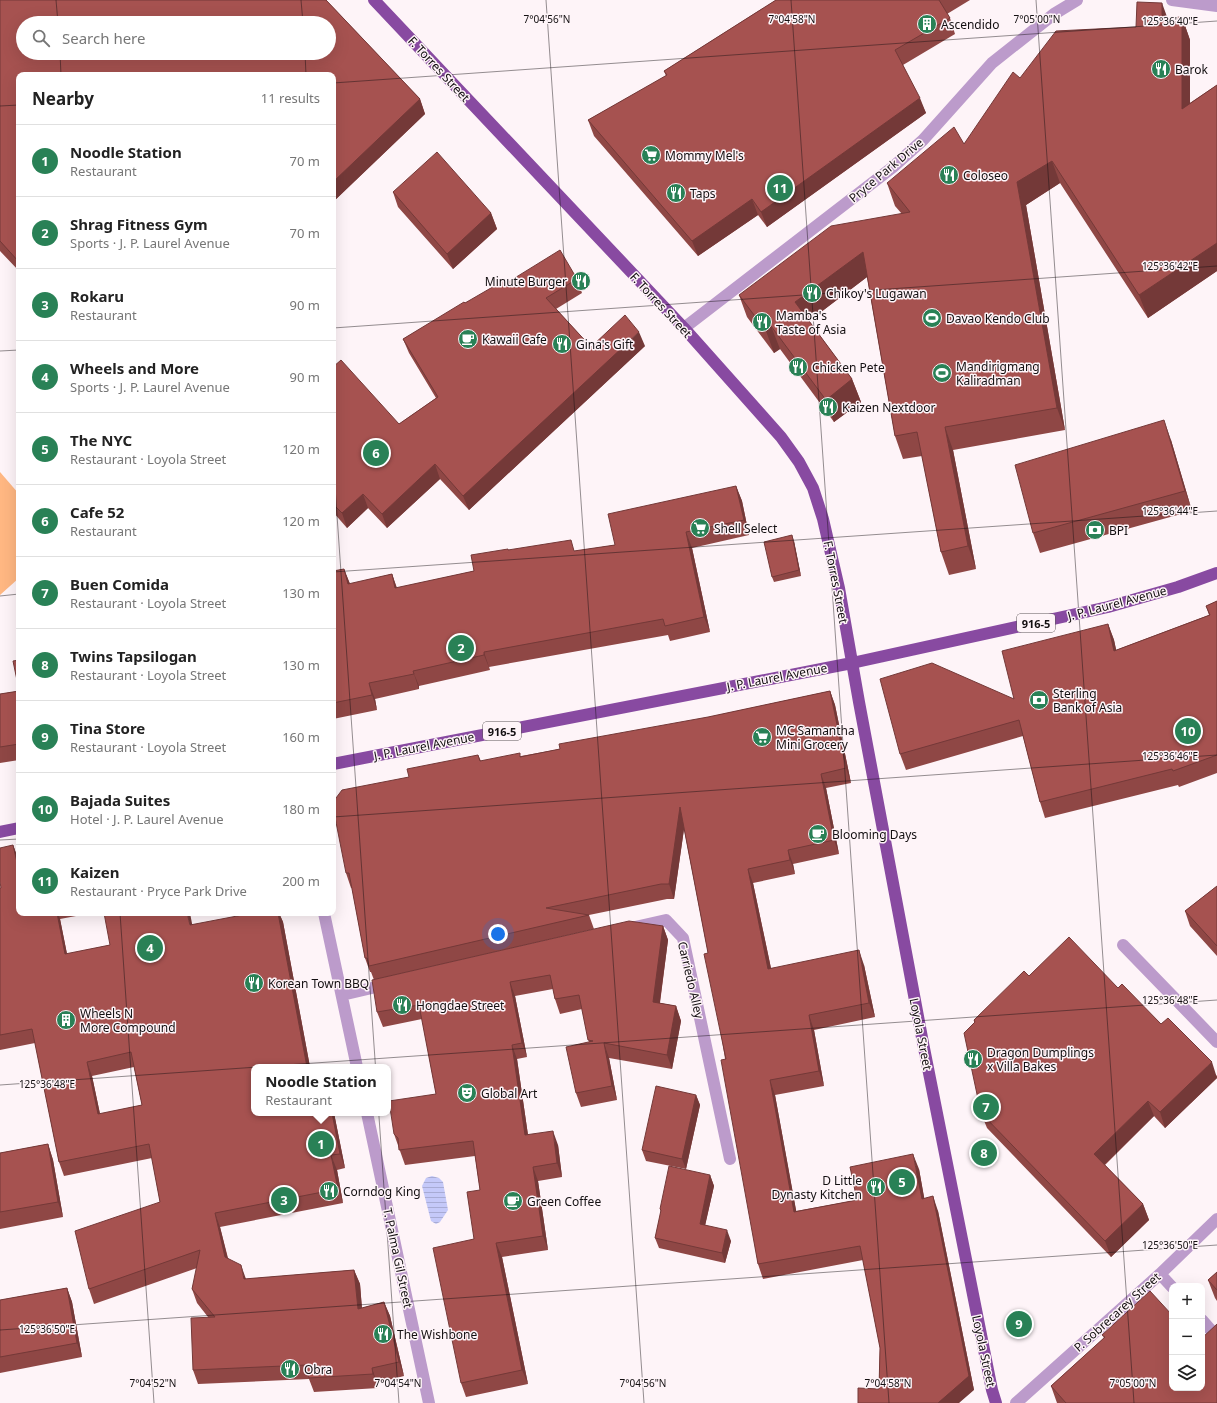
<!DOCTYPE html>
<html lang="en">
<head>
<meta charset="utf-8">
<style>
	:root { --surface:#fff; --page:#f2f2f2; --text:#222; --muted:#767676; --line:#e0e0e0; --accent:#298156 }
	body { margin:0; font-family:"Noto Sans",sans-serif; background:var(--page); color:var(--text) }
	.controls { position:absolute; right:12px; bottom:12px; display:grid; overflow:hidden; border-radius:8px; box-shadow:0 4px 16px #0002 }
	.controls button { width:36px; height:36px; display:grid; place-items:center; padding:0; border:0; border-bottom:1px solid var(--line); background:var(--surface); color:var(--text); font:20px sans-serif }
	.you { position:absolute; left:498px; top:934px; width:14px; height:14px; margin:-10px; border:3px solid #fff; border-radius:50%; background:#1a73e8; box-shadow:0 0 0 6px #1a73e833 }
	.badge { display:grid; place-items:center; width:26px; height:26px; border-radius:50%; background:var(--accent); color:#fff; font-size:13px; font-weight:700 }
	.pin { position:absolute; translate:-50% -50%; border:2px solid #fff; box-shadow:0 1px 4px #0006 }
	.popup { position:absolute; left:251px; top:1064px; width:140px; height:52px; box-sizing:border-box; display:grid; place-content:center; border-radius:8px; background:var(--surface); filter:drop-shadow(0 1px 3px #0005); font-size:13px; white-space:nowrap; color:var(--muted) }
	.popup b { font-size:15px; color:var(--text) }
	.popup::after { content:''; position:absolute; left:50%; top:100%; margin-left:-8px; border:8px solid transparent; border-top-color:var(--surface) }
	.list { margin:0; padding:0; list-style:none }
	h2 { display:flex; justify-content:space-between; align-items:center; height:52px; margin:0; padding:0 16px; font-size:17px }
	h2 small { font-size:13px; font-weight:400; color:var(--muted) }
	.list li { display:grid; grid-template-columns:26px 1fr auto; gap:12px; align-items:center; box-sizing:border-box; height:72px; padding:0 16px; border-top:1px solid var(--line) }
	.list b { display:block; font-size:15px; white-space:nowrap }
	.list p { margin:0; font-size:13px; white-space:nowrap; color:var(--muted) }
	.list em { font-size:13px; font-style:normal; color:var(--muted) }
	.icon { flex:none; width:22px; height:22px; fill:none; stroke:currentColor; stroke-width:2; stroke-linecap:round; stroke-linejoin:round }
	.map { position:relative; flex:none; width:1217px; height:1403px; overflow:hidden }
	.search { position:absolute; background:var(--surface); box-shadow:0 4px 16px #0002; left:16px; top:16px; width:320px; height:44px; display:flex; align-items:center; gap:10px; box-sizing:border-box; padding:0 14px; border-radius:22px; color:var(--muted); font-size:15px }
	.panel { position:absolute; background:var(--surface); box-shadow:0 4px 16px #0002; left:16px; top:72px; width:320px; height:844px; border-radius:8px }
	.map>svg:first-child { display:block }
</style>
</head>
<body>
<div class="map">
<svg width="1217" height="1403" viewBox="0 0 1217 1403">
	<defs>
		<pattern id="water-rules" width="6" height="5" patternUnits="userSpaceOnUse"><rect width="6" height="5" fill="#c5c9f9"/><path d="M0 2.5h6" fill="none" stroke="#a8abd4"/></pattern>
	</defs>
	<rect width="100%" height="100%" fill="#fef4f8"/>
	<!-- grass -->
	<path fill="#ffb782" d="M0,472L19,494V578L0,595Z"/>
	<!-- water -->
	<path fill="url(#water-rules)" d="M432,1176L439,1178L443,1182L448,1210L440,1222L436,1224L431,1221L422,1186L426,1178Z"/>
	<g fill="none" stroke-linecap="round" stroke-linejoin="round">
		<!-- minor -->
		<path stroke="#bc9bcb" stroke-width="12" d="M1172,0L1217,6
			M684,328L893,167L923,140L992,63L1054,14L1077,0
			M324,913L357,1067
			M635,927L666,920L683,938L730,1159
			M1123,945L1217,1042
			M342,995L389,984
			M367,1113L429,1403
			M1160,1274L1172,1287
			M1202,1320L1217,1337
			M1016,1403L1160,1274L1217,1219"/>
		<!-- major -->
		<path stroke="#884aa1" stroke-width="12" d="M374,0L684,328L781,437L799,462L813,488L823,519L839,588L859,702L923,1043L992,1390L996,1403
			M333,764L852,663L1108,607L1178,587L1217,573
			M0,832L19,828"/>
	</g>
	<!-- wall -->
	<path fill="#8f4745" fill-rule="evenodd" d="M0,0H326L420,99L425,114L333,202V75H19V271L0,251ZM23,23H329V53H23Z
		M776,0H970L947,14L950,18L955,34L903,65L926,113L767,227L758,215L698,256L594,136L588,120L666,76L664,71Z
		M1182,17L1190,40V103L1217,85V271L1148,318L1060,183L1026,205L1065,430L953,450L976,569L949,575L941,552L922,456L903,459L895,436L867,277L809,321L852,379L861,402L834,422L780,349L774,353L747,317L739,295L902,214L895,206L887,183L964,144L1020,78L1136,27L1167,18Z
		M393,192L491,213L497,229L453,269L398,207Z
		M577,279L582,293L556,309L591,347L645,346L469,510L440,479L387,528L368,508L347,528L333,512V367L399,424L436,398L409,353L403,339L465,303L505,284Z
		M1171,440L1192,511L1040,553L1033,533Z
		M736,486L742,501L749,535L692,548L710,632L670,641L668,635L489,667L490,670L419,686V689L375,699L377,710L333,719V571L344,569L350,584L392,574L397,588L474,571L508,550L575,551L615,545Z
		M794,541L801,576L774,582L772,577Z
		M1217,601V773L1179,787L1178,785L1045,818L1040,802L1023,736L906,770L900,754L1014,699L1108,624L1114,640L1116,650L1209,615L1206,606Z
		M19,691V760L0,763V694Z
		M830,691L835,705L851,783L826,788L839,854L793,864L795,874L753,883L771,968L864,965L875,1017L814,1030L824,1086L775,1095L796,1211L857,1200L919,1169L924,1198L938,1211L974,1390L879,1389L880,1348L863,1260L763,1279L758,1264L708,953L684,829L674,899H667L589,915L594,929L374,980L371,972H370L365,958L352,888H351L346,873L409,777L478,755L481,761L521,756L560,749Z
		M13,845L19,861V913H92L60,919L67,954L110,945L192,925L279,913L283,922L310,1067H254L334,1113L345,1168L337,1170L343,1203L220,1227L228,1258L246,1279L354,1270L360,1284L362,1308L384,1302L390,1316L404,1376L377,1383L378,1388L314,1392L309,1379L198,1384L193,1370L208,1317L197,1303L192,1289L197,1268L94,1304L89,1289L160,1202L152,1158L64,1176L59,1162L35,1043L0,1050V888H1ZM134,1067L142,1105L100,1114L92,1076Z
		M1217,886V956L1190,926L1185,911Z
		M663,926L668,940L660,1003L676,1006L681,1021L672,1069L609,1058L617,1100L581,1107L576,1093L589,1042L582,1009L560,1014L555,999L553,989L515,996L527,1057L517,1059L528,1135L558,1145L562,1177L538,1181L548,1250L502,1257L528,1384L466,1397L461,1383L474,1239L480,1190L475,1156L405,1165L394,1134L436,1094L422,1019L383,1027L377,1012Z
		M1029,976L1118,988L1161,1024L1217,1076V1078L1165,1128L1154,1116L1105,1165L1143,1204L1149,1220L1111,1257L987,1128L981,1113L974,1022V1020Z
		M696,1095L700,1105L686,1169L646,1161L642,1150Z
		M48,1144L53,1160L63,1217L0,1229V1153Z
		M710,1175L714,1186L705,1225L731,1241L725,1263L659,1248L655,1238L661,1212L660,1209Z
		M1217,1272V1301L1215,1298L1208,1280Z
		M67,1288L72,1302L82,1357L0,1373V1300Z
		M1102,1335L1172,1388L1217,1403H1057L1051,1386L1104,1338Z"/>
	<!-- shaded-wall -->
	<path fill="#743938" d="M1162,3L1170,25L1162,18Z
		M1182,17L1190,40V132L1182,109Z
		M920,98L926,113L767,227L761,212Z
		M420,99L425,114L333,202V182Z
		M1052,161L1060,183L1026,205L1065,430L1057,408L1017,182Z
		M752,199L758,215L698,256L692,241Z
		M491,213L497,229L453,269L447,254Z
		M1217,243V271L1148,318L1139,295Z
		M863,252L871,274L804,325L795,302Z
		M771,326L780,349L774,353L766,331Z
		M639,332L645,346L469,510L463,496Z
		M852,379L861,402L834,422L826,400Z
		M1164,420L1171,440L1192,511L1185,491Z
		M945,427L953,450L976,569L968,546Z
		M435,464L440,479L387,528L382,514Z
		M736,486L742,501L749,535L744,520Z
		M363,494L368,508L347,528L342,513Z
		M686,532L692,548L710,632L704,617Z
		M792,535L794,541L801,576L799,570Z
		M344,569L350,584H348Z
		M392,574L397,589L395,588Z
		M1108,624L1114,640L1120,667L1114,651Z
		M484,652L490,670L484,655Z
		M413,671L419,686V689Z
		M369,683L375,699L377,710L372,695Z
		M830,691L835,705L851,783L846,768Z
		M821,774L826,788L839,854L834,840Z
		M680,807L685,822L674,899L669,884Z
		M13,845L19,861V871Z
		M788,850L793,864L795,874L790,860Z
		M748,869L753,883L774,983L768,969Z
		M57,913H58L60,919L70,969L65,954Z
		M187,913H190L195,939L190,925Z
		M278,913H279L283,922L310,1067H307Z
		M663,926L668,940L658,1016L653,1002Z
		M859,950L864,965L875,1017L869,1003Z
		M510,982L515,996L527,1057L522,1043Z
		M676,1006L681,1021L672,1069L667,1055Z
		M809,1015L814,1030L824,1086L819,1071Z
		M604,1043L609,1058L617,1100L612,1086Z
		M512,1045L517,1059L530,1149L525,1135Z
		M87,1062L92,1076L103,1128L98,1114Z
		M1212,1062L1217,1078L1165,1128L1160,1112Z
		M770,1080L775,1095L799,1226L794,1212Z
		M696,1095L700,1105L686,1169L682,1159Z
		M1148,1101L1154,1116L1100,1169L1094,1154Z
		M332,1113H334L345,1168L340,1154Z
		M553,1131L558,1145L562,1177L557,1163Z
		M48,1144L53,1160L63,1217L58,1202Z
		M913,1154L919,1169L927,1213L922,1199Z
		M331,1155L337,1170L343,1203L338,1189Z
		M533,1167L538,1181L548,1250L543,1236Z
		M710,1175L714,1186L703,1235L700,1224Z
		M933,1196L938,1211L974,1390L959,1403H938Z
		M1143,1204L1149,1220L1111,1257L1105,1241Z
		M215,1213L220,1227L231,1272L225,1257Z
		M727,1230L731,1241L725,1263L722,1253Z
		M496,1243L502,1257L528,1384L522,1370Z
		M241,1265L246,1279H244Z
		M354,1270L360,1284L363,1323L358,1309Z
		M67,1288L72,1302L82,1357L77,1343Z
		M384,1302L390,1316L404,1376L399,1362Z
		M372,1368L377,1383L378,1388L373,1374Z"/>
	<!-- building -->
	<path fill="#a65250" stroke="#743938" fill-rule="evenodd" d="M0,0H326L420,99L333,182V75H19V262L0,241ZM23,23H329V53H23Z
		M776,0H939L950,18L895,50L920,98L761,212L752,199L692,241L588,120L667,75L664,71Z
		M1137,2L1162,3V18L1182,17V109L1217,85V243L1139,295L1052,161L1017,182L1057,408L945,427L968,546L941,552L917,432L895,436L863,252L795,302L852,379L826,400L771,326L766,331L739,295L831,226L910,212L887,183L954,127L964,144L1013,72L1020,78L1056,31L1136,27Z
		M437,152L491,213L447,254L393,192Z
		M560,250L577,279L546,298L591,347L625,315L639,332L463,496L435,464L382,514L363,494L342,513L333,504V367L341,360L399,424L438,397L403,339L464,302L465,303L503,281L505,284Z
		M1164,420L1185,491L1033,533L1015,465Z
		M736,486L744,520L686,532L704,617L665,626L663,619L484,652V655L413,671L414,674L369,683L372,695L333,703V571L344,569L348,584L392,574L395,588L474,571L471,555L508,549V550L571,540L574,551L615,545L608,514Z
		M792,535L799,570L772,577L764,542Z
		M1217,601V755L1173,771L1172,769L1040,802L1019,720L900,754L880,679L932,663L1014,699L1002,651L1108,624L1114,651L1210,615L1206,606Z
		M19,660V690L13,661Z
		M19,691V744L0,747V694Z
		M830,691L846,768L821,774L834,840L788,850L790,860L748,869L768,969L859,950L869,1003L809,1015L819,1071L770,1080L794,1212L857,1200L850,1167L913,1154L922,1199L933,1196L969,1376L938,1403H858V1388L879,1389L880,1348L860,1246L758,1264L721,1060L726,1059L704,954L708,953L680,807L669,884H661L546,908L589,915L369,966L367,958H365L349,873H346L333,807V802L342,790L409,777L407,769L478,755L480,761L520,753V757L560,749L559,744L708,717Z
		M13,845L19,871V913H57L65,954L110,945L104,913H187L190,925L253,913H278L307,1067H254V1113H332L340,1154L331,1155L338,1189L215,1213L225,1257L241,1265L244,1279L354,1270L358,1309L384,1302L399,1362L372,1368L373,1374L309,1378L306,1365L193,1370L191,1318L215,1317L192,1289L200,1250L89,1289L75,1231L160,1202L149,1144L59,1162L32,1029L0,1035V888H1L0,882V848ZM131,1052L142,1105L98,1114L87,1062Z
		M1217,886V946L1185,911Z
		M629,921L663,926L653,1002L676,1006L667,1055L604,1043L612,1086L576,1093L566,1047L593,1041L588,1040L579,995L555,999L550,975L510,982L522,1043L512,1045L525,1135L553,1131L557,1163L533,1167L543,1236L496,1243L522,1370L461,1383L433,1248L474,1239L467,1192L480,1190L473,1141L399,1150L398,1138L394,1134L389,1101L436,1094L419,1005L377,1012L372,980Z
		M1069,937L1118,988L1122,984L1161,1024L1168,1018L1212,1062L1160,1112L1148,1101L1094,1154L1143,1204L1105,1241L981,1113L964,1033L975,1022L974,1020L1024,971L1029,976Z
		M656,1086L696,1095L682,1159L642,1150Z
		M48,1144L58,1202L0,1212V1153Z
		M669,1166L710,1175L700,1224L727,1230L722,1253L655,1238L661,1210L660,1209Z
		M1217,1272V1290L1208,1280Z
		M67,1288L77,1343L0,1357V1300Z
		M1150,1291L1172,1315V1388H1202V1338L1217,1324V1403H1066L1051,1386L1105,1337L1102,1335Z"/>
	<!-- ticks -->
	<path fill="none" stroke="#130f11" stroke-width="1" stroke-opacity="0.45" d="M56,0L58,23M301,0L303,23M546,0L644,1403M791,0L889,1403M1036,0L1134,1403M60,53L61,75M305,53L306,75M333,83L1217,21M0,106L19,105M333,328L1217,266M0,351L19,350M333,458L399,1403M333,572L1217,511M0,596L19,594M333,817L1217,755M0,840L19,839M120,913L154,1403M0,1085L1217,1000M0,1330L1217,1245"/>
	<!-- icons -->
	<defs>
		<symbol id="building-disc" viewBox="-11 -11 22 22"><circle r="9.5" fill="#298156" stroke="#fef4f8"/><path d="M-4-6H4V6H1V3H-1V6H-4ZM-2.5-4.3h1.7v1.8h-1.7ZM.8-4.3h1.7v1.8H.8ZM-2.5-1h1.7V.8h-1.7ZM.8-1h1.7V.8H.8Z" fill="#fff"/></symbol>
		<symbol id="restaurant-disc" viewBox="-11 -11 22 22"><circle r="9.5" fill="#298156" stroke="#fef4f8"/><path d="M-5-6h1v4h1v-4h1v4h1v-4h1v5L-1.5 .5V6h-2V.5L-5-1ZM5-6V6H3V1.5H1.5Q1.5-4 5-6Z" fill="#fff"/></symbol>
		<symbol id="supermarket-disc" viewBox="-11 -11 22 22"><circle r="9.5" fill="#298156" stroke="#fef4f8"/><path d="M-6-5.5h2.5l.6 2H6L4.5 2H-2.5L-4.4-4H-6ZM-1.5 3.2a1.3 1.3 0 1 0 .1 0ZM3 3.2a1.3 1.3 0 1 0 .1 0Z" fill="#fff"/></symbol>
		<symbol id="stadium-disc" viewBox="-11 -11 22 22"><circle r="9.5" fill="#298156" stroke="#fef4f8"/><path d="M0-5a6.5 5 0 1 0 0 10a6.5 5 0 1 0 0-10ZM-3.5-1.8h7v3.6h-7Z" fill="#fff"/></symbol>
		<symbol id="cafe-disc" viewBox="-11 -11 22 22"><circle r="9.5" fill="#298156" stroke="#fef4f8"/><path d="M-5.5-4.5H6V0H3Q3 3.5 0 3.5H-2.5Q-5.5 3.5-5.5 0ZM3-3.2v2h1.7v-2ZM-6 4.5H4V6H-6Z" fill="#fff"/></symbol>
		<symbol id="bank-disc" viewBox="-11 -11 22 22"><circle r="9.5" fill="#298156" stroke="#fef4f8"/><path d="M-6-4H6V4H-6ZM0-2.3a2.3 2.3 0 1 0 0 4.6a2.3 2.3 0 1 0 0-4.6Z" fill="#fff"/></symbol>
		<symbol id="theatre-disc" viewBox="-11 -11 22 22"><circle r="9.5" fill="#298156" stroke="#fef4f8"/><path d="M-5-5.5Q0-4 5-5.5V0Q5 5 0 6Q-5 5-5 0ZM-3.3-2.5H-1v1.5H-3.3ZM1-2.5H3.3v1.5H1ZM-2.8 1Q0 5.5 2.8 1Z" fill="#fff"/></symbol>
	</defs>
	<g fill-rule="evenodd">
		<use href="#building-disc" x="916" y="13" width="22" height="22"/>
		<use href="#restaurant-disc" x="1150" y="58" width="22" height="22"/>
		<use href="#supermarket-disc" x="640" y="144" width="22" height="22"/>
		<use href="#restaurant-disc" x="938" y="164" width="22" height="22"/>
		<use href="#restaurant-disc" x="665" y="182" width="22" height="22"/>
		<use href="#restaurant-disc" x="570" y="270" width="22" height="22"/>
		<use href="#restaurant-disc" x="801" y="282" width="22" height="22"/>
		<use href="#stadium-disc" x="921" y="307" width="22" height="22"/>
		<use href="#restaurant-disc" x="751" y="311" width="22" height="22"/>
		<use href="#cafe-disc" x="457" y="328" width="22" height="22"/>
		<use href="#restaurant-disc" x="551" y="333" width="22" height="22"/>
		<use href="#restaurant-disc" x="787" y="356" width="22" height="22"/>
		<use href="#stadium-disc" x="931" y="362" width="22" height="22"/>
		<use href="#restaurant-disc" x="817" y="396" width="22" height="22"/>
		<use href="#supermarket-disc" x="689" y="517" width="22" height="22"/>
		<use href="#bank-disc" x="1084" y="519" width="22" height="22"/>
		<use href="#bank-disc" x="1028" y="689" width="22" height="22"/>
		<use href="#supermarket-disc" x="751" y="726" width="22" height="22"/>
		<use href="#cafe-disc" x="807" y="823" width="22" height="22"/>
		<use href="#restaurant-disc" x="243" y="972" width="22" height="22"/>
		<use href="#restaurant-disc" x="391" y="994" width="22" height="22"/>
		<use href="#building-disc" x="55" y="1009" width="22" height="22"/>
		<use href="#restaurant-disc" x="962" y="1048" width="22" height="22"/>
		<use href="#theatre-disc" x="456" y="1082" width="22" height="22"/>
		<use href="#restaurant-disc" x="865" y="1176" width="22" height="22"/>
		<use href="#restaurant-disc" x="318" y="1180" width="22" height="22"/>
		<use href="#cafe-disc" x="502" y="1190" width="22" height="22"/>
		<use href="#restaurant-disc" x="372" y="1323" width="22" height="22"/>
		<use href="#restaurant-disc" x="279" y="1358" width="22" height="22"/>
	</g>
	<g text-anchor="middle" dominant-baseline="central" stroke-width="3" stroke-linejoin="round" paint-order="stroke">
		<!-- shield labels -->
		<g fill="#fef4f8" stroke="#5a5456" stroke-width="1">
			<rect x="1017" y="614" width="38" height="18" rx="3"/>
			<rect x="483" y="722" width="38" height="18" rx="3"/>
		</g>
		<g font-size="11" font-weight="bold" fill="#130f11">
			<text x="1036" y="623">916-5</text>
			<text x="502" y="731">916-5</text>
		</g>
		<!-- poi labels -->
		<g font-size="12" fill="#130f11" stroke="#fef4f8" text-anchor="start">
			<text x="941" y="24">Ascendido</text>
			<text x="1175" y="69">Barok</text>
			<text x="665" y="155">Mommy Mel's</text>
			<text x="963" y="175">Coloseo</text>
			<text x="690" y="193">Taps</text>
			<text x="567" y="281" text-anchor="end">Minute Burger</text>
			<text x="826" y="293">Chikoy's Lugawan</text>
			<text x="776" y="315">Mamba's<tspan x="776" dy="14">Taste of Asia</tspan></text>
			<text x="946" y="318">Davao Kendo Club</text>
			<text x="482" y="339">Kawaii Cafe</text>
			<text x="576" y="344">Gina's Gift</text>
			<text x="956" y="366">Mandirigmang<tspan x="956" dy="14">Kaliradman</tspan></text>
			<text x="812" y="367">Chicken Pete</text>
			<text x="842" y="407">Kaizen Nextdoor</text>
			<text x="714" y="528">Shell Select</text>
			<text x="1109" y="530">BPI</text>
			<text x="1053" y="693">Sterling<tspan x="1053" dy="14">Bank of Asia</tspan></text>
			<text x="776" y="730">MC Samantha<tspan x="776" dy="14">Mini Grocery</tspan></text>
			<text x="832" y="834">Blooming Days</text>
			<text x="268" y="983">Korean Town BBQ</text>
			<text x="416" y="1005">Hongdae Street</text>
			<text x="80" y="1013">Wheels N<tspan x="80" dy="14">More Compound</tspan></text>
			<text x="987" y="1052">Dragon Dumplings<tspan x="987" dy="14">x Villa Bakes</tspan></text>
			<text x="481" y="1093">Global Art</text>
			<text x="862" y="1180" text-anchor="end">D Little<tspan x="862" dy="14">Dynasty Kitchen</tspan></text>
			<text x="343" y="1191">Corndog King</text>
			<text x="527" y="1201">Green Coffee</text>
			<text x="397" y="1334">The Wishbone</text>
			<text x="304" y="1369">Obra</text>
		</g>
		<!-- street labels -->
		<g font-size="12" fill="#130f11" stroke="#fef4f8">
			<text transform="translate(439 69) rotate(47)">F. Torres Street</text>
			<text transform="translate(886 170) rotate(-40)">Pryce Park Drive</text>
			<text transform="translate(661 305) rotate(47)">F. Torres Street</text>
			<text transform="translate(836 582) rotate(79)">F. Torres Street</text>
			<text transform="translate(1117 603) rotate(-15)">J. P. Laurel Avenue</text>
			<text transform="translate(777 677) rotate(-11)">J. P. Laurel Avenue</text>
			<text transform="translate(424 746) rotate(-11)">J. P. Laurel Avenue</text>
			<text transform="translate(691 980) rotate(77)">Carriedo Alley</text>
			<text transform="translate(921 1034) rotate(79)">Loyola Street</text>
			<text transform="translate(398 1258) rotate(78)">T. Palma Gil Street</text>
			<text transform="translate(1117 1312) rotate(-42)">P. Sobrecarey Street</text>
			<text transform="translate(984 1351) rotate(78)">Loyola Street</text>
		</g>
	</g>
	<g font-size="10" text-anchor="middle" fill="#130f11" stroke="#fef4f8" stroke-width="3" stroke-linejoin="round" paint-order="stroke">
		<text x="547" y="23">7°04'56"N</text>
		<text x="792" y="23">7°04'58"N</text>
		<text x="1037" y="23">7°05'00"N</text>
		<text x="1170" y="25">125°36'40"E</text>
		<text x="1170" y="270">125°36'42"E</text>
		<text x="1170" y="515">125°36'44"E</text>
		<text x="1170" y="760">125°36'46"E</text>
		<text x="1170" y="1004">125°36'48"E</text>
		<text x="47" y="1088">125°36'48"E</text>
		<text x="1170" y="1249">125°36'50"E</text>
		<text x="47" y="1333">125°36'50"E</text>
		<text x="153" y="1387">7°04'52"N</text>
		<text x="398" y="1387">7°04'54"N</text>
		<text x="643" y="1387">7°04'56"N</text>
		<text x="888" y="1387">7°04'58"N</text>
		<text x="1133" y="1387">7°05'00"N</text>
	</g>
</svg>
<div class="controls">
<button>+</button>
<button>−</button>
<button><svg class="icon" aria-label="layers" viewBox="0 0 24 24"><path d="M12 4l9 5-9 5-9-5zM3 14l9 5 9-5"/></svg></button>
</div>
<div class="you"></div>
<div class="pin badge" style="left:321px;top:1144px">1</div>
<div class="popup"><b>Noodle Station</b>Restaurant</div>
<div class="pin badge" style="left:461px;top:648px">2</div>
<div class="pin badge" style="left:284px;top:1200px">3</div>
<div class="pin badge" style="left:150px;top:948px">4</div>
<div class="pin badge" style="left:902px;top:1182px">5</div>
<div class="pin badge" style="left:376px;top:453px">6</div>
<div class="pin badge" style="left:986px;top:1107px">7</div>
<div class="pin badge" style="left:984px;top:1153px">8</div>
<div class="pin badge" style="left:1019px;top:1324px">9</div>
<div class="pin badge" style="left:1188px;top:731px">10</div>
<div class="pin badge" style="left:780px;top:188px">11</div>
<div class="search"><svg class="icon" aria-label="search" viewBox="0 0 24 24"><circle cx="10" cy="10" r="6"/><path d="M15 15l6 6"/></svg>Search here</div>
<section class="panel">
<h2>Nearby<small>11 results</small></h2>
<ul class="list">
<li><span class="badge">1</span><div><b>Noodle Station</b><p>Restaurant</p></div><em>70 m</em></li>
<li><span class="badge">2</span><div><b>Shrag Fitness Gym</b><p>Sports · J. P. Laurel Avenue</p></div><em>70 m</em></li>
<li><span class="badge">3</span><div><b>Rokaru</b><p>Restaurant</p></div><em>90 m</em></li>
<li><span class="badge">4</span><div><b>Wheels and More</b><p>Sports · J. P. Laurel Avenue</p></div><em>90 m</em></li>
<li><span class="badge">5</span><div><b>The NYC</b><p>Restaurant · Loyola Street</p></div><em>120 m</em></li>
<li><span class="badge">6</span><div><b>Cafe 52</b><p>Restaurant</p></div><em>120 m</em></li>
<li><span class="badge">7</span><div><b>Buen Comida</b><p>Restaurant · Loyola Street</p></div><em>130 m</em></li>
<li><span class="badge">8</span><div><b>Twins Tapsilogan</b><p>Restaurant · Loyola Street</p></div><em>130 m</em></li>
<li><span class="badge">9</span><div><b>Tina Store</b><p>Restaurant · Loyola Street</p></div><em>160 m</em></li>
<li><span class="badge">10</span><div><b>Bajada Suites</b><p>Hotel · J. P. Laurel Avenue</p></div><em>180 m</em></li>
<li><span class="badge">11</span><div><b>Kaizen</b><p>Restaurant · Pryce Park Drive</p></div><em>200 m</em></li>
</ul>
</section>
</div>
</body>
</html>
